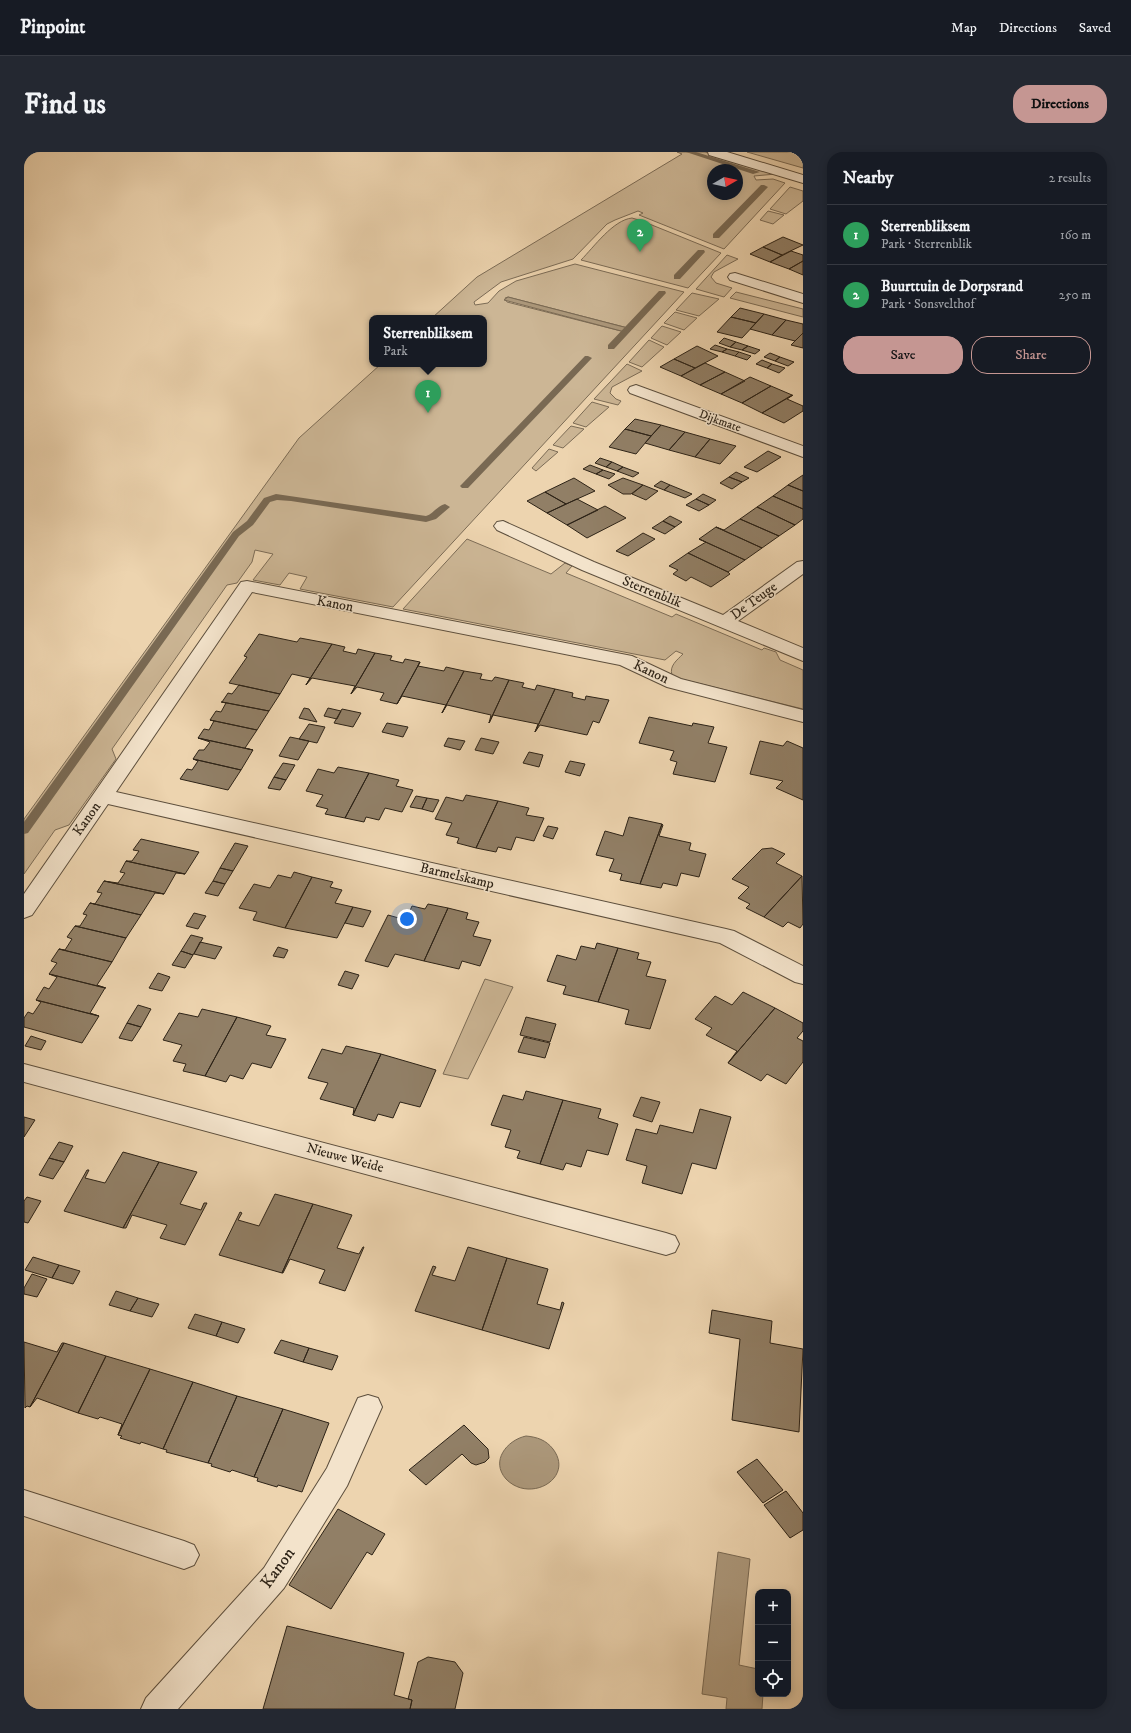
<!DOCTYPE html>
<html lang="en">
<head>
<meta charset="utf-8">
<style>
	:root { --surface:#171b24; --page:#242831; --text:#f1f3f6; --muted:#9ea1a6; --line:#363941; --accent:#c59692 }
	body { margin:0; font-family:"IM FELL DW Pica",serif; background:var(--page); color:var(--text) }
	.controls { position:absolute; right:12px; bottom:12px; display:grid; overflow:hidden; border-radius:8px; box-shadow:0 2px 10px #0003 }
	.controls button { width:36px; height:36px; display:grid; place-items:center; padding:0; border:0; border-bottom:1px solid var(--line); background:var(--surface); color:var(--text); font:20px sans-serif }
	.compass { position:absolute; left:683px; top:12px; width:36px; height:36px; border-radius:50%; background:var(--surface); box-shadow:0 2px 10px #0003; rotate:81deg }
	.you { position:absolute; left:383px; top:767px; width:14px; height:14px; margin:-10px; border:3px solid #fff; border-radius:50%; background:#1a73e8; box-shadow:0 0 0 6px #1a73e833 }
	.badge { display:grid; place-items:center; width:26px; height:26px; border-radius:50%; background:var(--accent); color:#fff; font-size:13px; font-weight:700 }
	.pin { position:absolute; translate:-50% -33px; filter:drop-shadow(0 1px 2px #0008) }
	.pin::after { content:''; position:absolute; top:21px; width:14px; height:12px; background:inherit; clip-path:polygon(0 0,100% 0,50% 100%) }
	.popup { position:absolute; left:345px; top:163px; width:118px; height:52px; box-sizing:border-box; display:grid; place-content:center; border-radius:8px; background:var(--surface); filter:drop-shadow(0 1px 3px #0005); font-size:13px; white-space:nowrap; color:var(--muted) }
	.popup b { font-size:15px; color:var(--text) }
	.popup::after { content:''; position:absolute; left:50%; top:100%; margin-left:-8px; border:8px solid transparent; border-top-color:var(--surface) }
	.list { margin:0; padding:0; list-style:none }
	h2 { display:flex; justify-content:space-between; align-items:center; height:52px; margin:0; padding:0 16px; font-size:17px }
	h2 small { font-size:13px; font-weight:400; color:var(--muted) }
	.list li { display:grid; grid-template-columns:26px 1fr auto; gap:12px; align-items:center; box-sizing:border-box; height:60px; padding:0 16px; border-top:1px solid var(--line) }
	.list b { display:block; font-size:15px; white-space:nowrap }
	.list p { margin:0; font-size:13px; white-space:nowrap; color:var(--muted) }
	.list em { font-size:13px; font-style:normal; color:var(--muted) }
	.actions { display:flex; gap:8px; padding:12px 16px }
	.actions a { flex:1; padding:9px 0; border:1px solid var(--accent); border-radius:16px; text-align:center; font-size:14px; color:var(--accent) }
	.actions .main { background:var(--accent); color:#111 }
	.icon { flex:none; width:22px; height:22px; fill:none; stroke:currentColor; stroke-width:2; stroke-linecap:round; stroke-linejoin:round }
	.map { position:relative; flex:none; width:779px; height:1557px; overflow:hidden; border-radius:16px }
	header { display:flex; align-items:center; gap:24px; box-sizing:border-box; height:56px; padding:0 20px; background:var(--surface); border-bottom:1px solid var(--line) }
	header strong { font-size:19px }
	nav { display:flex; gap:22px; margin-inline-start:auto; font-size:14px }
	.intro { display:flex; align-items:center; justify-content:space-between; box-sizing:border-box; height:96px; padding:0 24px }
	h1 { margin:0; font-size:28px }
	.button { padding:10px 18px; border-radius:16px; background:var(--accent); color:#111; font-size:14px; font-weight:700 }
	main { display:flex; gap:24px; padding:0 24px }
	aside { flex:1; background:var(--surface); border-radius:16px; box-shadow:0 2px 10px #0003 }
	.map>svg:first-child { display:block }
</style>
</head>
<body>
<header>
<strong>Pinpoint</strong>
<nav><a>Map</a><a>Directions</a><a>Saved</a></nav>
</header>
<div class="intro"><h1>Find us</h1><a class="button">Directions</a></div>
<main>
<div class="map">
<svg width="779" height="1557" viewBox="0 0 779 1557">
	<rect width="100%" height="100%" fill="#edd4af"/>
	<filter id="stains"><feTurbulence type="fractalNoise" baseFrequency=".005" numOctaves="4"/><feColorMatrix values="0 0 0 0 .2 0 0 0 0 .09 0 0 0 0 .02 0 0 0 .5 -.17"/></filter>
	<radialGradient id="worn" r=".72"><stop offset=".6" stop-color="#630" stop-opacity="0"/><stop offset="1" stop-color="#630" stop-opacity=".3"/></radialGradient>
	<!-- green -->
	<path fill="#ccb695" stroke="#7c6c56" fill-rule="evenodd" d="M653,0H681L752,22L730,24L732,28L749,27L761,31L700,97L615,63L619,61L614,59L591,68L583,72L549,107L477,130L450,150L451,153L464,151L475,139L492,129L551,112L660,140L369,455L276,437L283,425L265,421L256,433L229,428L249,402L231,398L228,410L213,431L203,433L88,597L92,607L45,673L31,678L0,722V667L275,286L357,212H460V166H408L453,125L658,2ZM689,18H713V42H689ZM484,145L604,176V177L601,180L483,150L481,146Z
		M723,0H779V16Z
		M766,35L779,39V49L762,62L746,57Z
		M744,59L760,63L749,72L736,68Z
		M608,66L618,69L697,101L664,136L557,108C570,95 589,68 608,66Z
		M703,103L714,107L690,120L687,125L692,131L708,136L700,145L672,137Z
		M712,140L779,157V165L706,146Z
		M668,141L695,147L675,164L652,158Z
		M651,160L673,166L660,178L640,171Z
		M638,174L657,180L643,193L627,186Z
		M625,188L640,195L618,215L605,210Z
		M603,212L618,219L588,235L586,241L592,247L597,249L594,253L570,247Z
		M568,250L585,255L562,275L549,271Z
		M547,274L560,277L539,296L529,293Z
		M525,297L534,300L512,319L508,316Z
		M443,387L527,422L541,411L548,414L542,421L648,465L652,462L738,498L740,496L752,500L756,508L779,518V557L653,526L648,523C645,514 653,508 659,502L652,499L641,508L379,457Z
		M461,827L489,835L444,927L419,922Z"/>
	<!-- water -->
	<path fill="#ac987b" stroke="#796953" d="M484,145L596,174L604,176L601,180L480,148Z
		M502,1284C513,1285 522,1288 529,1297C551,1326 506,1352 482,1327C466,1309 483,1288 502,1284Z
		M694,1400L726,1407L715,1513L734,1517V1542H739L738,1557H702L703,1546L678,1542Z"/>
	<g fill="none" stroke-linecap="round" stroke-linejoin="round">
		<!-- stream -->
		<path fill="#796953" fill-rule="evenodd" d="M662,0H672L736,20L729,22Z
			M737,33H740L744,35L695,86H689V82Z
			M674,98H680L681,100L656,127H650V123Z
			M635,139H641L642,141L590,197H584V193Z
			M561,204H564L568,206L444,336H438L436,334L438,332Z
			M252,342L402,364C409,362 413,354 421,352L426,355L412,367L402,370L267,349L253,348L246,350L229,373L215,384L4,681L0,682V670L209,380L223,369L240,346Z"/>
	</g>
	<!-- building -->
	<path fill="#917f66" stroke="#2d2317" d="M759,85L779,93L758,103L739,95Z
		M739,95L758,103L746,110L726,102Z
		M767,99L779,103V109L765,117L746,110Z
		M779,109V123L765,117Z
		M716,156L740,162L732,171L707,165Z
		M740,162L762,168L748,183L726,177Z
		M707,165L732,171L718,186L693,180Z
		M762,168L779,172V181L771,189L748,183Z
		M779,181V196L767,193Z
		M700,186L712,190L706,195L695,191Z
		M712,190L724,194L718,198L706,195Z
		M691,193L703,197L698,200L686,197Z
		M673,194L694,204L671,216L650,207Z
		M724,194L736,198L731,202L718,198Z
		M703,197L715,200L711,204L698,200Z
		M715,200L727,204L723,208L711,204Z
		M746,201L756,205L751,209L740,205Z
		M756,205L770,210L764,214L751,209Z
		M650,207L671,216L657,224L636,215Z
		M738,208L748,212L743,216L732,212Z
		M681,211L701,220L676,233L657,224Z
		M748,212L761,216L755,221L743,216Z
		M701,220L721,229L697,242L676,233Z
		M726,225L747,234L718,251L697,242Z
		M747,234L768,243L738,261L718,251Z
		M769,243L763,247L779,254V259L760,271L738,261Z
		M611,267L637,273L627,284L601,277Z
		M637,273L661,280L645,298L621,291Z
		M601,277L627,284L612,302L585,295Z
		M661,280L686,287L671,305L645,298Z
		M686,287L712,294L696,312L671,305Z
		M744,299L757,305L733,320L720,315Z
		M576,306L588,310L582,315L571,311Z
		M588,310L599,315L593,319L582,315Z
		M566,313L579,318L572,322L559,317Z
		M599,315L615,321L609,325L593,319Z
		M579,318L591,322L585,327L572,322Z
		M712,320L725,326L718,330L705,325Z
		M779,323V339L764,333Z
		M705,325L718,330L708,337L696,331Z
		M550,326L571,339L542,352L521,340Z
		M599,326L619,333L607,342H599L584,333Z
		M637,329L646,333L640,338L630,334Z
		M619,333L634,339L622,348L608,342Z
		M646,333L668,342L661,346L640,338Z
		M764,333L779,339V357L749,344Z
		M521,340L542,352L523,361L503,349Z
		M679,342L692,348L685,353L672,347Z
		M749,344L779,357V367L771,373L733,355Z
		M553,347L574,358L543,373L523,361Z
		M672,347L685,353L675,359L662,353Z
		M581,354L602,366L563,386L543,373Z
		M733,355L771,373L755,384L716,367Z
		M646,364L658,370L651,375L639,369Z
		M716,367L755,384L738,396L692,375L700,378Z
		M639,369L651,375L641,382L628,376Z
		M692,375L738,396L721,408L675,387Z
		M619,381L631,387L604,404L592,399Z
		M675,387L721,408L704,420L664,401L682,390Z
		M664,401L704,420L706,422L687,435L667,425L662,429L649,422L654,418L645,414Z
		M235,482L273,490L276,486L308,492L282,533L286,526L268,522L256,542L205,531L223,505L220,504Z
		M308,492L321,495L319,499L332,502L334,497L351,501L327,542L331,534L288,526L282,533Z
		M351,501L368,504L366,508L379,511L381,507L396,510L373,552L356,548L360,541L333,535L327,542Z
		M396,510L394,514L420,519L422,515L440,519L418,561L422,553L378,544L373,552Z
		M440,519L458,522L456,527L468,529L471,525L485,528L465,571L467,563L423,553L418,561Z
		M485,528L500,531L498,535L511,538L513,533L531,537L511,580L514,572L469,563L465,571Z
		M215,533L256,542L245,559L198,550L204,541L208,542Z
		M531,537L549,541L548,545L561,548L562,544L585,548L575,571L569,569L563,583L516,573L511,580Z
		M197,550H198L245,559L233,578L186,568L192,559L197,560L202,551Z
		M280,556L285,557L293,570L275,566Z
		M304,556L317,559L313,567L300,564Z
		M318,557L337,561L329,575L310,571Z
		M625,565L668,574L669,571L690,575L684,591L703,595L691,630L649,622L653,610L646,608L650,599L615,591Z
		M186,568L233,578L221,596L229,598L174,586L180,577L185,578L190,569Z
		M363,571L384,575L379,585L358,580Z
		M285,572L301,575L293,591L275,587Z
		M266,585L285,589L274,608L255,604Z
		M174,586L229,598L217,618L169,607L175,598H180L186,590Z
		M424,586L441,589L436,598L420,594Z
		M457,586L475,590L469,602L451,598Z
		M736,589L759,594L763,589L779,596V648L752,636L759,629L726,622Z
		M505,600L519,603L515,615L499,611Z
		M169,607L217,618L204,638L156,627L163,617L168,618L174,609Z
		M546,609L561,612L556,624L541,620Z
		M259,611L271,613L262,628L250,625Z
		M314,615L345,621L321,666L301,662L304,657L292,654L299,643L282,639L294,617L310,621Z
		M345,621L375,628L372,634L389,638L378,660L361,656L355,668L342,665L340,670L321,666Z
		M250,625L262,628L256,638L244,636Z
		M442,643L474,649L452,696L433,691L435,686L422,683L428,671L411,667L422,645L439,649Z
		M392,644L403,646L398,657L386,655Z
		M403,646L415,648L409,660L398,657Z
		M474,649L505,656L502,663L520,666L510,689L492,685L487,698L474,695L472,700L452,696Z
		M605,665L638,672L616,732L596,728L598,722L585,719L590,707L572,703L581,679L599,684Z
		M638,672L639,673L635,684L667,691L665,698L682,702L675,725L657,721L653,734L639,731L637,736L616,732Z
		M524,674L534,676L529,687L519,684Z
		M117,687L175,700L161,722L102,709H108L115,699L109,698Z
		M211,691L224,694L209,719L196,716Z
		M748,696L761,702L752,711L778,724L740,765L722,756L726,752L714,746L725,735L708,727L738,697Z
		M102,709L161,722L152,721L140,742L80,729L94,731L101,721L96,720Z
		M196,716L209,719L201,732L189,729Z
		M270,720L288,725L261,776L229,768L233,760L215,756L230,732L246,736L254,723L267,726Z
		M778,724L779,772L776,776L764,770L759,775L740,765Z
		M288,725L309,730L306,735L318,738L311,751L329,755L313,786L261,776Z
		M80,729L140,742L131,741L117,763L66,751L71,752L78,741L73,740Z
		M189,729L201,732L194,744L181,741Z
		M66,751L117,763L102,786L51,774H56L63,763L59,762Z
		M404,752L424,756L400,809L371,802L364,815L341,809L364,763L382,768L388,754L401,757Z
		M329,755L347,759L339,775L321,771Z
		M424,756L444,761L442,767L455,770L449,784L467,788L456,814L438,809L435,817L400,809Z
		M170,761L182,764L174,777L162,774Z
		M51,774L102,786L88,810L35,797L41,798L48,787L43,785Z
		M167,783L179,786L169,803L157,799Z
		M176,790L198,795L191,807L170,802Z
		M573,791L594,796L574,850L539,842L542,834L523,829L533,803L552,808L557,794L571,797Z
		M254,795L264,798L260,806L249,804Z
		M594,796L615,801L613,807L627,810L622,824L642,828L626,877L601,872L605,858L574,850Z
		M35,797L88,810L73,833L82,836L25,822L33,811L27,809Z
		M157,799L169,803L161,816L148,813Z
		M321,819L335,823L328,837L314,833Z
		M134,821L146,825L138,839L125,836Z
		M25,822L81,836L66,861L75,864L12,848L20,835L25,837L33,825Z
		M719,840L751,856L704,911L713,899L682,883L688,876L671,867L691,844L708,853Z
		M12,848L75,864L58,891L0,875V866L4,860L9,862L17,850Z
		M114,853L127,857L117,875L103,871Z
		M751,856L779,871V879L773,886L779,889V910L762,932L743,922L737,929L704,911Z
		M178,857L213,865L181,924L159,919L162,912L149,909L158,893L139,888L155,861L174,865Z
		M213,865L247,874L242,883L262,887L247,916L228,911L219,927L206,923L202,930L181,924Z
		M502,865L532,872L526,890L496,883Z
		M103,871L117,875L108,889L95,886Z
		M7,884L22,889L17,898L1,894Z
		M500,885L526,891L521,906L494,900Z
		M322,894L357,902L329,963L330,956L296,947L304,931L284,926L298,897L318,902Z
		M357,902L412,918L396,955L376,950L369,966L354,962L351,969L329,963Z
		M502,939L539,948L516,1012L493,1006L496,999L481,995L487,978L467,973L479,943L499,948Z
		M617,945L636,950L628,970L609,964Z
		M539,948L577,957L574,966L594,972L584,1003L563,998L557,1015L542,1011L539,1018L516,1012Z
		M676,957L707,965L692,1017L668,1011L658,1042L618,1031L623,1014L602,1008L612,977L633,982L636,973L669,981Z
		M0,965L11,968L0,985Z
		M35,990L49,994L40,1010L25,1006Z
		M99,1000L135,1010L99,1076L40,1059L63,1018H65L61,1026L81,1031Z
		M25,1006L40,1010L29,1027L15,1023Z
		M135,1010L173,1020L156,1052L177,1058L180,1051H183L161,1093L136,1086L143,1073L108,1063L102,1076H99Z
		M251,1042L289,1052L258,1121L195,1103L216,1060L218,1061L214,1068L235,1074Z
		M3,1045L17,1049L4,1071L0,1070V1049Z
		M289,1052L328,1063L313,1096L335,1102L339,1095H340L321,1139L295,1131L301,1118L266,1107L259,1121H258Z
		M444,1095L483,1106L458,1178L391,1159L409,1114L412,1115L408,1123L431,1129Z
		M9,1105L35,1113L28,1126L1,1118Z
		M483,1106L524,1117L513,1152L536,1158L538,1150L540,1151L525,1197L458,1178Z
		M35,1113L56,1119L49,1132L28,1126Z
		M8,1122L23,1127L13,1145L0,1142V1136Z
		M92,1139L114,1146L106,1159L85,1153Z
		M114,1146L135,1152L128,1165L106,1159Z
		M688,1158L748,1169L746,1191L779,1197L775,1280L708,1268L716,1187L685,1181Z
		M171,1162L198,1170L192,1184L164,1176Z
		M198,1170L221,1177L214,1191L192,1184Z
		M257,1188L285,1196L279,1210L250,1201Z
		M0,1190L33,1200L38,1191H40L6,1255L3,1254L1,1256Z
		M40,1191L82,1204L54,1261L13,1246L6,1255Z
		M285,1196L314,1204L308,1218L279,1210Z
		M82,1204L126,1217L94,1283L98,1272L76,1265L74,1267L54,1261Z
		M126,1217L169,1230L139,1297L117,1290L116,1292L96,1286L98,1284L94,1283Z
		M169,1230L213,1244L184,1311L142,1300L143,1298L139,1297Z
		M213,1244L259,1257L230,1325L208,1318L206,1320L187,1314L188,1312L184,1311Z
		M259,1257L305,1271L278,1340L254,1333L253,1335L233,1329L234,1326L230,1325Z
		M440,1273L464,1297L465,1306L461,1310L452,1313L447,1311L438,1302L402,1333L385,1318Z
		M733,1307L759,1338L739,1351L713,1320Z
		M762,1339L779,1361V1378L766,1386L740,1353Z
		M314,1357L361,1382L348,1403L343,1400L307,1457L265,1433Z
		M263,1474L380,1501L370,1543L388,1548L386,1557H239Z
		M404,1505L431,1510L439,1521L431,1557H386L388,1548L384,1547L394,1510Z"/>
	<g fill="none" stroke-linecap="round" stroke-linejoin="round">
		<defs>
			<path id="minor" d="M684,0H703L779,23V31L685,3Z
				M711,121L779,142V151L706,128L704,125L706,122Z
				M612,233L779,294V305L606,241L604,238L606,235Z
				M479,369L570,410L699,463L773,410L779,409V422L714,469L779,496V509L558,418L473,378L470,374L473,370Z
				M223,429L608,504L657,527L779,558V570L643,535L596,513L228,440L92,640L702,777L710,779L779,814V832L771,830L696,791L84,652L8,763L0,766V742L217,430Z
				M0,912L642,1081L651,1084L655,1092L651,1100L642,1103L0,930Z
				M344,1243L354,1246L358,1255L323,1334L260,1436L154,1557H117L122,1546L240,1416L303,1316L334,1246Z
				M0,1338L160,1389L170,1393L175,1403L170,1413L160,1417L0,1364Z"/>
		</defs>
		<!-- minor casing -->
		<use href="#minor" stroke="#5d4f3d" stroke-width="2"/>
		<!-- minor -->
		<use href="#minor" fill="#f3e3cb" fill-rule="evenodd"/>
	</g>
	<g text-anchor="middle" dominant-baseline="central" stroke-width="3" stroke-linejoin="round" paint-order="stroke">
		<!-- far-street labels -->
		<g font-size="12" fill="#2d2317" stroke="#f3e3cb">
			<text transform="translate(696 269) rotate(20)">Dijkmate</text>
		</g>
		<!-- street labels -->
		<g font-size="14" fill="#2d2317" stroke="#f3e3cb">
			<text transform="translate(628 440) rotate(22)">Sterrenblik</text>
			<text transform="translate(730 449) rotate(-36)">De Teuge</text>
			<text transform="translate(311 452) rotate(11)">Kanon</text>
			<text transform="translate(627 520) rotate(25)">Kanon</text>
			<text transform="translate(63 667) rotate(-55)">Kanon</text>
			<text transform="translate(433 724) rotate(13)">Barmelskamp</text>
			<text transform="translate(321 1006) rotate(15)">Nieuwe Weide</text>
		</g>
		<!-- near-street labels -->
		<g font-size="17" fill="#2d2317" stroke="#f3e3cb">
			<text transform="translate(254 1416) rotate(-54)">Kanon</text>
		</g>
	</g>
	<rect width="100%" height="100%" filter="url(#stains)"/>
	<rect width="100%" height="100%" fill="url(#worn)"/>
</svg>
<div class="controls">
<button>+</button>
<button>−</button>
<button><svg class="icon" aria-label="locate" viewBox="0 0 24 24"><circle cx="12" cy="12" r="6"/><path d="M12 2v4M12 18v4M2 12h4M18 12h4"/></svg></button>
</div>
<svg class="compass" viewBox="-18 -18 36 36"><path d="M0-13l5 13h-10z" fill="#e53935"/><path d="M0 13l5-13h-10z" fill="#9ea1a6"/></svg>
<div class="you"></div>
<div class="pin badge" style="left:404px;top:261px;background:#2e9e5b">1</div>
<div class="popup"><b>Sterrenbliksem</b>Park</div>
<div class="pin badge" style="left:616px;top:100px;background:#2e9e5b">2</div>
</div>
<aside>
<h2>Nearby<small>2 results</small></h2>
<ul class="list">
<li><span class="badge" style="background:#2e9e5b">1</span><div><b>Sterrenbliksem</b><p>Park · Sterrenblik</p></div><em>160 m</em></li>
<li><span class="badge" style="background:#2e9e5b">2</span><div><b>Buurttuin de Dorpsrand</b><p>Park · Sonsvelthof</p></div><em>250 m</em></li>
</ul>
<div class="actions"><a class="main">Save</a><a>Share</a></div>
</aside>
</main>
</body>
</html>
